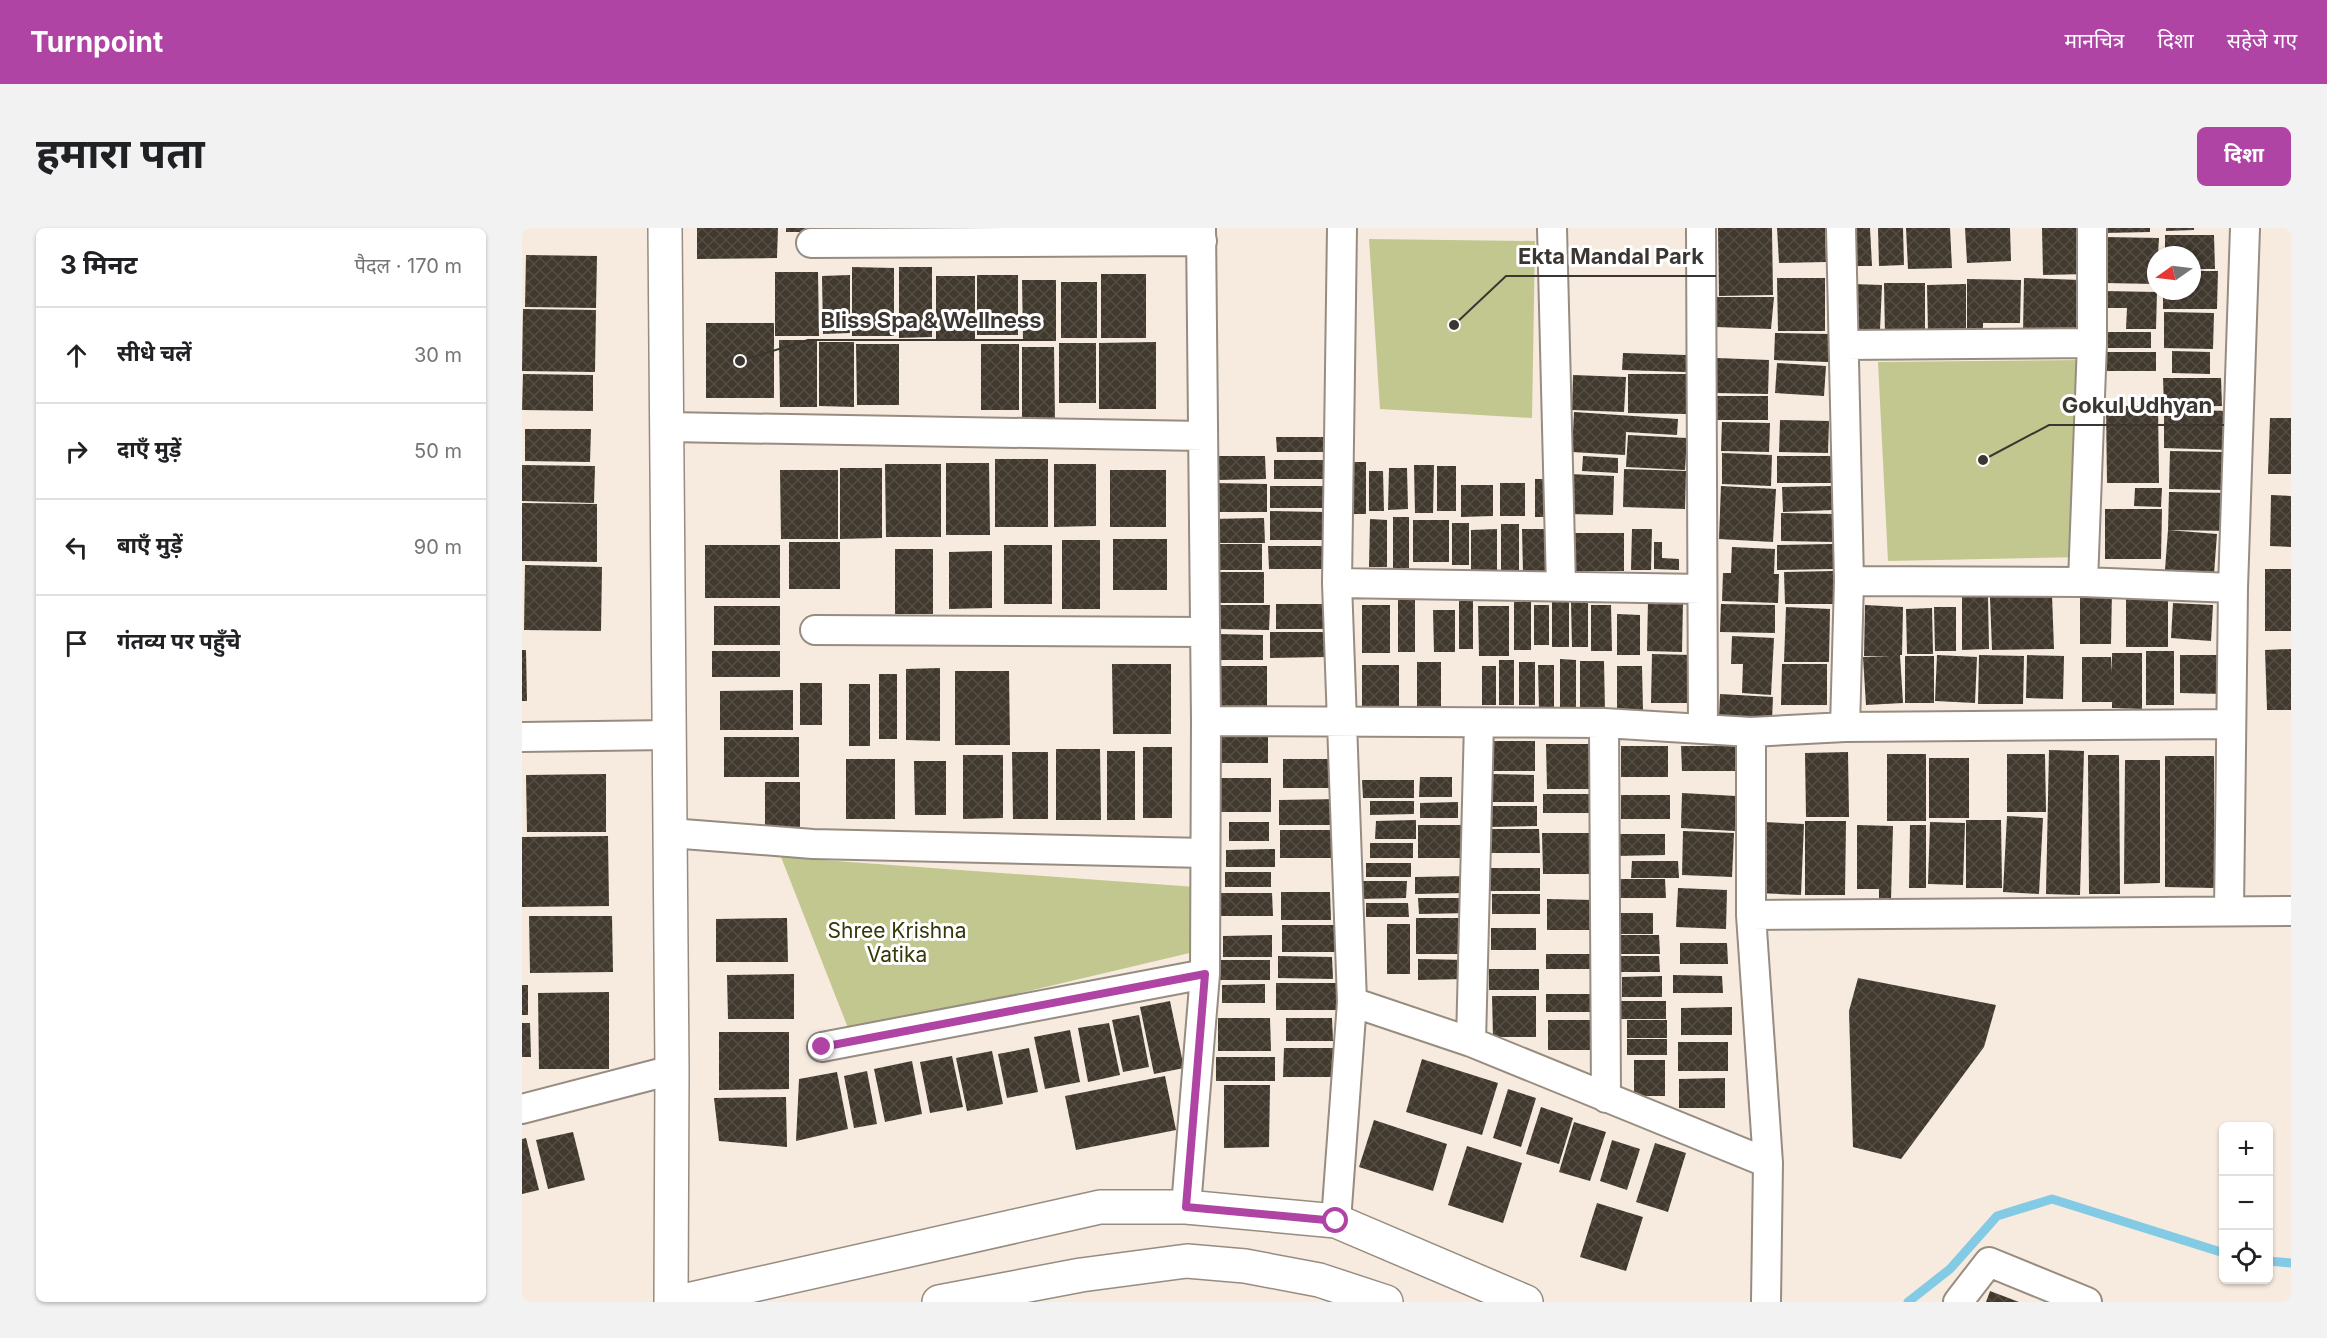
<!DOCTYPE html>
<html lang="hi">
<head>
<meta charset="utf-8">
<style>
	:root { --surface:#fff; --page:#f2f2f2; --text:#202124; --muted:#757577; --line:#e0e0e0; --accent:#af44a5 }
	body { margin:0; font-family:Inter,"Noto Sans Devanagari",sans-serif; background:var(--page); color:var(--text) }
	.controls { position:absolute; right:18px; bottom:18px; display:grid; overflow:hidden; border-radius:9px; box-shadow:0 2px 4px #0004 }
	.controls button { width:54px; height:54px; display:grid; place-items:center; padding:0; border:0; border-bottom:2px solid var(--line); background:var(--surface); color:var(--text); font:30px sans-serif }
	.compass { position:absolute; left:1625px; top:18px; width:54px; height:54px; border-radius:50%; background:var(--surface); box-shadow:0 2px 4px #0004; rotate:256deg }
	.stop { position:absolute; width:18px; height:18px; margin:-14px; border:4px solid #af44a5; border-radius:50%; background:#fff }
	.stop.end { background:#af44a5; border-color:#fff; box-shadow:0 2px 6px #0008 }
	.list { margin:0; padding:0; list-style:none }
	h2 { display:flex; justify-content:space-between; align-items:center; height:78px; margin:0; padding:0 24px; font-size:26px }
	h2 small { font-size:20px; font-weight:400; color:var(--muted) }
	.list li { display:grid; grid-template-columns:39px 1fr auto; gap:18px; align-items:center; box-sizing:border-box; height:96px; padding:0 24px; border-top:2px solid var(--line) }
	.list b { display:block; font-size:22px; white-space:nowrap }
	.list em { font-size:20px; font-style:normal; color:var(--muted) }
	.icon { flex:none; width:33px; height:33px; fill:none; stroke:currentColor; stroke-width:2; stroke-linecap:round; stroke-linejoin:round }
	.map { position:relative; flex:none; width:1769px; height:1074px; overflow:hidden; border-radius:9px }
	header { display:flex; align-items:center; gap:36px; box-sizing:border-box; height:84px; padding:0 30px; background:var(--accent); color:#fff }
	header strong { font-size:28px }
	nav { display:flex; gap:33px; margin-inline-start:auto; font-size:21px }
	.intro { display:flex; align-items:center; justify-content:space-between; box-sizing:border-box; height:144px; padding:0 36px }
	h1 { margin:0; font-size:42px }
	.button { padding:15px 27px; border-radius:9px; background:var(--accent); color:#fff; font-size:21px; font-weight:700 }
	main { display:flex; gap:36px; padding:0 36px }
	aside { flex:1; background:var(--surface); border-radius:9px; box-shadow:0 2px 4px #0004 }
	.map>svg:first-child { display:block }
</style>
</head>
<body>
<header>
<strong>Turnpoint</strong>
<nav><a>मानचित्र</a><a>दिशा</a><a>सहेजे गए</a></nav>
</header>
<div class="intro"><h1>हमारा पता</h1><a class="button">दिशा</a></div>
<main>
<aside>
<h2>3 मिनट<small>पैदल · 170 m</small></h2>
<ul class="list">
<li><svg class="icon" aria-label="ahead" viewBox="0 0 24 24"><path d="M12 20V5M6 11l6-6 6 6"/></svg><div><b>सीधे चलें</b></div><em>30 m</em></li>
<li><svg class="icon" aria-label="right" viewBox="0 0 24 24"><path d="M7 20v-9h11M14 6l5 5-5 5"/></svg><div><b>दाएँ मुड़ें</b></div><em>50 m</em></li>
<li><svg class="icon" aria-label="left" viewBox="0 0 24 24"><path d="M17 20v-9H6M10 6l-5 5 5 5"/></svg><div><b>बाएँ मुड़ें</b></div><em>90 m</em></li>
<li><svg class="icon" aria-label="arrive" viewBox="0 0 24 24"><path d="M6 21V4h12l-3 4 3 4H6"/></svg><div><b>गंतव्य पर पहुँचे</b></div></li>
</ul>
</aside>
<div class="map">
<svg width="1769" height="1074" viewBox="0 0 1769 1074">
	<defs>
		<pattern id="building-cross-hatch" width="8" height="8" patternUnits="userSpaceOnUse" patternTransform="scale(1.5)"><rect width="8" height="8" fill="#41392e"/><path d="M0 0l8 8M0 8l8-8" fill="none" stroke="#554e44"/></pattern>
	</defs>
	<rect width="100%" height="100%" fill="#f6ebde"/>
	<!-- green -->
	<path fill="#c1c78e" d="M847,11L1013,13L1010,190L858,181Z
		M1562,132L1561,329L1366,333L1356,134Z
		M259,629L674,659L676,723L328,805Z"/>
	<g fill="none" stroke-linecap="round" stroke-linejoin="round">
		<!-- stream -->
		<path stroke="#83cae5" stroke-width="9" d="M1746,1033L1769,1035
			M1386,1074L1428,1041L1475,988L1530,971L1702,1025"/>
	</g>
	<!-- building -->
	<path fill="url(#building-cross-hatch)" d="M175,0H256L255,30L175,31Z
		M264,0H330V4H264Z
		M1196,0H1250L1251,67L1197,68Z
		M1255,0H1303L1304,34L1257,35Z
		M1323,0H1348L1350,38H1324Z
		M1356,0H1381L1382,37L1357,38Z
		M1384,0H1428L1430,40L1386,41Z
		M1443,0H1488L1489,33L1445,35Z
		M1520,0H1564L1566,46L1521,47Z
		M1582,0H1628V4L1582,5Z
		M1644,0H1672V2L1644,3Z
		M1643,7H1692L1693,41H1670V27H1643Z
		M1583,9L1637,10L1636,27H1634V56L1582,55Z
		M4,27L75,28L74,80L3,79Z
		M330,39L372,40V108H330Z
		M377,39H410V109L377,110Z
		M1670,43H1696L1695,81H1641V63H1670Z
		M253,44H296L297,108H253Z
		M579,46H624V110H579Z
		M328,47V105L301,106L300,48Z
		M455,47H496V107H455Z
		M414,48H453V111H414Z
		M1255,50H1303V103H1256Z
		M1502,50L1558,52L1556,106L1501,105Z
		M1445,51L1499,52L1498,95H1461V104H1445Z
		M500,52H534V113H501Z
		M539,54H575V110H539Z
		M1362,55H1403V107L1363,108Z
		M1330,56L1360,57L1358,102L1328,101Z
		M1444,56V105H1406L1405,57Z
		M1582,63L1635,64L1634,101H1604L1605,80H1581Z
		M1195,69H1252L1249,101L1194,99Z
		M1,81L74,82L73,144L0,143Z
		M1642,84L1692,85L1691,121L1642,120Z
		M184,95H252V170H184Z
		M1586,104H1629V120H1586Z
		M1253,105L1307,106L1306,134L1252,132Z
		M257,112H295V179H258Z
		M297,114H332V179L297,178Z
		M634,114V181H577V115Z
		M537,115H574V175H537Z
		M334,116H377V177H335Z
		M459,116H497V182H459Z
		M500,119H532L533,193L500,192Z
		M1650,123L1688,124V146L1650,145Z
		M1585,124H1634V143H1585Z
		M1101,125L1164,127V144L1100,142Z
		M1195,130L1247,132L1246,166L1194,165Z
		M1255,135L1304,138L1302,168L1253,165Z
		M1,146L71,147V183L0,182Z
		M1106,146H1165L1164,186L1106,185Z
		M1051,147L1104,149L1102,184L1050,182Z
		M1641,150H1699L1700,178L1642,179Z
		M1195,168H1246V192H1195Z
		M1584,178H1636L1637,255H1585Z
		M1642,181L1706,183L1705,222L1642,220Z
		M1052,184L1156,191L1155,207L1104,204L1103,227L1050,224Z
		M1748,190H1769V246H1746Z
		M1258,192L1307,193L1306,225L1257,224Z
		M1200,194L1248,195L1247,224L1199,223Z
		M3,201H69L68,234L3,233Z
		M1106,207L1165,210L1163,242L1104,239Z
		M754,209H806L805,224H755Z
		M1648,223L1704,224L1703,262L1647,261Z
		M1200,225L1250,227L1249,258L1200,256Z
		M693,228H743L744,251L693,252Z
		M1061,228L1096,230V245L1060,243Z
		M1255,228H1311V255H1255Z
		M473,231H526V299H473Z
		M752,232H808L809,251H752Z
		M823,234H844V286H823Z
		M424,235H467L468,307H424Z
		M363,236H419V309H364Z
		M532,236H574V298L532,299Z
		M0,237L73,238L72,275L0,273Z
		M892,237H912L911,285H893Z
		M915,238H934V283H915Z
		M318,240H360V310L318,311Z
		M867,240H885L886,281L866,282Z
		M1102,241L1164,243L1163,281L1101,279Z
		M258,242H316V311H259Z
		M588,242H644V299H588Z
		M847,243H861L862,283H847Z
		M1046,246L1092,248L1091,287L1046,286Z
		M1013,251H1032V289H1013Z
		M691,255L745,256V284H691Z
		M978,255H1003V288H978Z
		M939,257H971V288L939,289Z
		M748,258H805V280H748Z
		M1199,258L1254,261L1251,314L1197,311Z
		M1310,258L1311,282L1261,284L1260,259Z
		M1613,260H1640L1639,279L1612,278Z
		M1647,264L1711,265L1710,303L1646,302Z
		M1749,267L1769,268V319L1748,318Z
		M0,275L75,276V334L0,333Z
		M1583,281H1640L1639,331H1583Z
		M748,283L805,284V312H748Z
		M1259,285L1313,286V314L1259,313Z
		M871,289H887V340H871Z
		M742,290L743,315H688V291Z
		M848,291L865,292V339H847Z
		M891,292H927V334H891Z
		M930,295H947V337H930Z
		M979,296H997V342H979Z
		M975,301V343H949V302Z
		M1000,301H1026V345H1001Z
		M1110,301H1130L1129,342H1109Z
		M1646,302L1695,306L1692,346L1643,342Z
		M1046,305H1102V343H1046Z
		M591,311H645V362H591Z
		M540,312H578V381H540Z
		M267,314H318V361H267Z
		M1132,314H1140V330L1157,331V342L1132,341Z
		M692,316H740V342H692Z
		M1311,316V341L1255,342V317Z
		M183,317H258V370H183Z
		M482,317H530V376H482Z
		M746,318H805L806,341H747Z
		M1210,319L1253,321L1252,346H1257L1256,375L1200,373L1201,345H1209Z
		M373,321H411V386H373Z
		M470,323V380L427,381V324Z
		M3,337L80,339L79,403L2,402Z
		M1743,341H1769V403H1743Z
		M1312,343L1313,376H1263L1262,344Z
		M695,344H742V375H695Z
		M1558,361H1590L1589,416H1558Z
		M1604,365L1646,366V419H1604Z
		M1530,367L1532,421L1470,422L1468,369Z
		M1440,369H1466L1467,421L1440,422Z
		M876,372H893V424H876Z
		M1126,372L1161,373L1160,424L1125,423Z
		M937,373H951V421H937Z
		M992,374H1009V422H992Z
		M1030,374H1047V419H1030Z
		M1049,374H1066V419H1050Z
		M1651,375L1691,377L1689,413L1649,410Z
		M754,376H812V401H754Z
		M1199,376L1253,377V405L1198,404Z
		M696,377H748L747,402L697,401Z
		M840,377H868V425H840Z
		M1012,377H1027V417H1012Z
		M1069,377H1089L1090,423H1069Z
		M1343,377L1381,379L1380,427H1378L1381,475L1344,477L1341,429L1369,428H1342Z
		M192,378H258V417H192Z
		M956,378H987V428H957Z
		M1264,379L1308,381L1307,434H1262Z
		M1412,379H1434V423H1413Z
		M1410,380L1411,426H1385L1384,381Z
		M911,382H933V424H912Z
		M1095,386L1118,387V427H1095Z
		M748,404H804V429L748,430Z
		M694,406L741,407V432H694Z
		M1210,408L1252,410L1249,467L1220,465L1221,436H1209Z
		M1769,421V482H1745L1743,422Z
		M0,422H4L5,473H0Z
		M190,423H258V449H190Z
		M1624,423H1652V477H1624Z
		M1590,425H1620V481L1590,480V474H1560V429H1589L1590,445Z
		M1130,426L1169,427L1168,475H1129Z
		M1415,427L1455,429L1453,475L1413,473Z
		M1457,427L1502,428L1501,476H1456Z
		M1505,427L1542,428L1541,471L1504,470Z
		M1658,427H1702L1701,466L1658,465Z
		M1383,428H1412V475H1383Z
		M1038,431L1054,432V481H1038Z
		M977,432H992V477H977Z
		M1058,433H1082L1083,483H1058Z
		M895,434H919V479H895Z
		M997,434H1013V477H997Z
		M590,436H649V506H591Z
		M1260,436H1305V477H1259Z
		M840,437H877V485H840Z
		M1016,437H1032V482L1017,481Z
		M698,438H745V480H698Z
		M960,438H974V477H960Z
		M1095,438H1120L1121,483H1095Z
		M418,440V513L384,512V441Z
		M433,443H487L488,517H433Z
		M357,446H375V511H357Z
		M278,455H300V497H278Z
		M327,456H348V518H327Z
		M271,462V502H198V463Z
		M1198,466L1251,469L1250,492L1197,489Z
		M691,508H746V535H691Z
		M202,509H277V549H202Z
		M967,513H1013V543H967Z
		M1024,516H1068V561H1025Z
		M1099,518H1146V549H1099Z
		M1159,518H1213V543H1160Z
		M621,519H650V590H621Z
		M534,521H578L579,592H534Z
		M1527,522L1562,523L1558,667L1524,666Z
		M585,523H613V592H585Z
		M490,524H526V591H491Z
		M1326,524L1327,589H1284L1283,525Z
		M1365,526H1404V593H1365Z
		M1485,526H1523L1524,584H1485Z
		M441,527H481V590L441,591Z
		M1566,527H1597L1598,666H1567Z
		M1643,528H1692V660L1643,659Z
		M1407,530H1447V590H1407Z
		M324,531H373V591H324Z
		M761,531H816L817,560H761Z
		M1603,532H1638V655L1602,656Z
		M392,533H424V587H393Z
		M84,546V604H5L4,547Z
		M970,546L1012,547V574H971Z
		M898,549H930V569H897Z
		M697,550H749V584H697Z
		M840,552H892V570H841Z
		M243,554H278V602L243,603Z
		M1160,565L1214,568L1213,603L1159,600Z
		M1021,566H1076L1075,585H1021Z
		M1099,567H1148V591H1099Z
		M820,571V597H757V572Z
		M848,573H892V586L848,587Z
		M936,574V590H898V575Z
		M968,578H1015V598L968,599Z
		M1485,588L1521,590L1517,666L1481,664Z
		M894,592V611H853L854,593Z
		M1444,592H1479L1480,660H1444Z
		M1283,593H1324L1323,667H1283Z
		M707,594H747V613H707Z
		M1240,594L1282,596L1279,667L1237,665Z
		M1408,594L1443,595L1441,657L1406,656Z
		M896,597H941L940,630H896Z
		M1335,597L1371,598L1369,672H1357V661H1335Z
		M1388,597H1404V660H1387Z
		M968,601H1017L1018,625H969Z
		M758,602H811V630H758Z
		M1161,603L1212,605L1210,649L1160,647Z
		M1020,605H1077L1078,646H1021Z
		M1093,606H1143V627L1094,628Z
		M86,608L87,678L0,679V609Z
		M848,615H891V630H848Z
		M753,621V639H704V622Z
		M1110,633H1156L1157,650H1109Z
		M844,635H889V649H844Z
		M966,640H1018V663H966Z
		M703,644H749V659H703Z
		M944,648L945,665L893,666V649Z
		M1098,651H1143L1144,670H1098Z
		M837,653H885L884,670L837,671Z
		M1156,660L1205,662L1204,701L1154,699Z
		M759,664H808L809,692H759Z
		M696,665H750L751,688H696Z
		M970,666H1018V686H970Z
		M896,670H948V685L897,686Z
		M1025,671L1072,672V702H1025Z
		M844,675H886L887,689H844Z
		M1093,685H1131V706H1093Z
		M7,688H90L91,744L8,745Z
		M265,690L266,734H194V691Z
		M894,690H941V726H894Z
		M865,696H888V746H865Z
		M760,697H813V724H760Z
		M969,700H1014V722H969Z
		M750,707V729H701V708Z
		M1097,707H1137L1138,726H1097Z
		M1158,715H1205L1206,736H1158Z
		M1024,726H1073V741H1024Z
		M756,728L810,729L811,751L756,750Z
		M1095,728H1137L1138,744H1095Z
		M896,731L943,732V751L896,752Z
		M695,732H748V752H694Z
		M967,741H1017V762H967Z
		M272,746V791H206L205,747Z
		M1151,747L1200,748L1201,765H1151Z
		M1140,748V769H1100V749Z
		M1336,750L1474,777L1462,819L1379,931L1331,919L1327,783Z
		M754,755H814V782H754Z
		M743,756V775H700V757Z
		M0,757H6V787H0Z
		M87,764V841H17L16,765Z
		M1024,766H1074V784H1024Z
		M970,768H1014V809H971Z
		M648,773L662,840L632,846L618,779Z
		M1099,773H1144V791H1099Z
		M1210,779V807H1159V780Z
		M617,787L627,839L601,844L590,792Z
		M696,790H748L749,823H696Z
		M764,790H810L811,813H764Z
		M1026,792H1076V822H1026Z
		M1105,792H1145V810H1105Z
		M0,795H8L9,829H0Z
		M587,795L598,847L566,854L556,800Z
		M548,802L558,854L523,861L512,809Z
		M197,804H267V861L197,862Z
		M1105,811H1145V827H1105Z
		M1156,814H1206V843H1156Z
		M507,820L516,864L485,870L476,826Z
		M762,820H812L813,849H761Z
		M470,823L481,876L445,883L434,830Z
		M430,828L441,879L408,885L398,834Z
		M694,829H753V853H694Z
		M900,831L976,855L960,907L884,884Z
		M1112,832H1143V868H1112Z
		M390,833L400,886L363,894L352,841Z
		M345,843L355,896L332,900L322,848Z
		M315,844L326,901L274,913L277,851Z
		M643,848L654,902L554,922L543,868Z
		M1203,850V880H1157V851Z
		M702,857H748L747,919L702,920Z
		M986,861L1014,870L999,919L971,910Z
		M264,869L265,919L197,913L192,870Z
		M1019,879L1051,890L1037,936L1004,926Z
		M852,892L925,916L911,963L837,939Z
		M1052,894L1084,904L1068,953L1037,944Z
		M51,904L63,952L26,961L14,912Z
		M4,910L17,962L0,966V911Z
		M1090,912L1118,921L1105,962L1078,953Z
		M1133,915L1164,925L1146,984L1114,974Z
		M945,918L1000,935L981,995L926,977Z
		M1075,975L1121,989L1104,1043L1058,1029Z
		M1468,1063L1497,1074H1464Z"/>
	<g fill="none" stroke-linecap="round" stroke-linejoin="round">
		<defs>
			<path id="street" d="M1030,0L1039,358
				M1179,0L1181,500
				M1319,0L1327,353L1323,499
				M289,15L680,13
				M1322,117L1570,115
				M145,199L681,208
				M1327,353L1561,354L1711,360
				M1561,354L1570,115V0
				M815,355L1180,361
				M293,402L683,404
				M684,493L1082,495L1229,504L1323,499L1709,496
				M1082,495L1084,870
				M1229,504V687L1246,935L1244,1074
				M0,509L147,507
				M148,605L291,616L683,625
				M1707,682L1711,360L1723,0
				M1229,687L1769,683
				M830,774L949,814L1246,935
				M949,814L957,495
				M300,819L683,746
				M0,881L150,842
				M664,979L683,746L684,493L679,0
				M814,993L830,774L815,355L820,0
				M1436,1074L1467,1034L1565,1074"/>
			<path id="secondary" d="M143,0L150,842L149,1074
				M156,1074L578,979H664L814,993L1004,1074
				M417,1074L559,1047L665,1033L723,1038L797,1052L864,1074"/>
		</defs>
		<!-- street casing -->
		<use href="#street" stroke="#978c80" stroke-width="32"/>
		<!-- secondary casing -->
		<use href="#secondary" stroke="#978c80" stroke-width="36"/>
		<!-- street -->
		<use href="#street" stroke="#fff" stroke-width="28"/>
		<!-- secondary -->
		<use href="#secondary" stroke="#fff" stroke-width="33"/>
	</g>
	<g fill="none" stroke-linecap="round" stroke-linejoin="round">
		<!-- route -->
		<path stroke="#af44a5" stroke-width="8" d="M300,819L683,746L664,979L814,993"/>
	</g>
	<g text-anchor="middle" dominant-baseline="central" stroke-width="6" stroke-linejoin="round" paint-order="stroke">
		<!-- park labels -->
		<g font-size="21" fill="#363808" stroke="#fff">
			<text x="375" y="702">Shree Krishna<tspan x="375" dy="24">Vatika</tspan></text>
		</g>
	</g>
	<!-- callouts -->
	<path fill="none" stroke="#3b3631" stroke-width="2" d="M932 97L984 48H1194M218 133L286 112H531M1461 232L1527 197H1702"/>
	<g fill="#3b3631" stroke="#fff" stroke-width="2">
		<circle cx="932" cy="97" r="6"/>
		<circle cx="218" cy="133" r="6"/>
		<circle cx="1461" cy="232" r="6"/>
	</g>
	<g font-size="22" text-anchor="middle" font-weight="bold" fill="#3b3631" stroke="#fff" stroke-width="6" stroke-linejoin="round" paint-order="stroke">
		<text x="1089" y="36">Ekta Mandal Park</text>
		<text x="409" y="100">Bliss Spa &amp; Wellness</text>
		<text x="1615" y="185">Gokul Udhyan</text>
	</g>
</svg>
<div class="controls">
<button>+</button>
<button>−</button>
<button><svg class="icon" aria-label="locate" viewBox="0 0 24 24"><circle cx="12" cy="12" r="6"/><path d="M12 2v4M12 18v4M2 12h4M18 12h4"/></svg></button>
</div>
<svg class="compass" viewBox="-18 -18 36 36"><path d="M0-13l5 13h-10z" fill="#e53935"/><path d="M0 13l5-13h-10z" fill="#757577"/></svg>
<div class="stop" style="left:814px;top:993px"></div>
<div class="stop end" style="left:300px;top:819px"></div>
</div>
</main>
</body>
</html>
